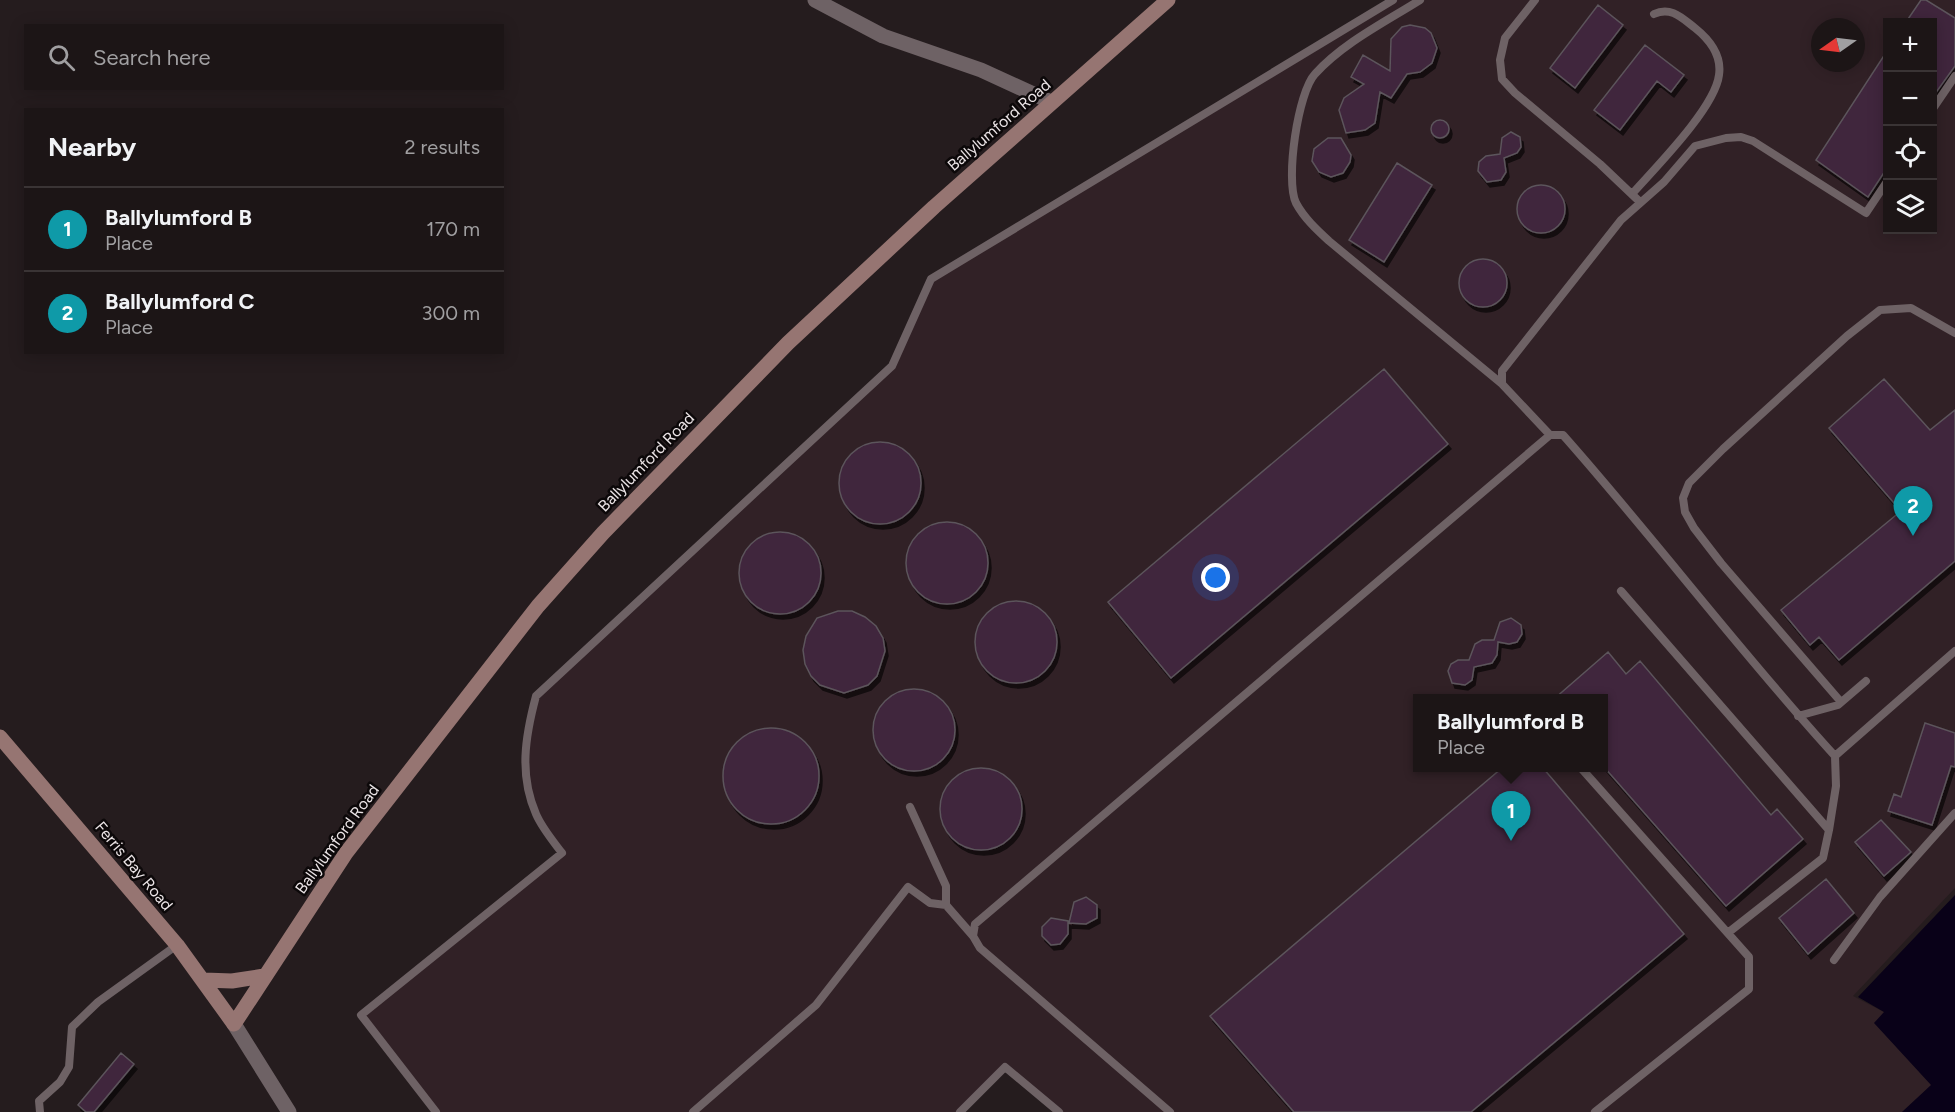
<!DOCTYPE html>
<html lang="en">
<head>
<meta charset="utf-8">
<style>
	:root { --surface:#1c1516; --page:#251e1f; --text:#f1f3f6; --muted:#a09fa1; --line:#3a3435; --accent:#53cbda }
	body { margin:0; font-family:Figtree,sans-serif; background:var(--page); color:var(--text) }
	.controls { position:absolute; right:18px; top:18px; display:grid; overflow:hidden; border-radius:0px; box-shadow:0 3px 15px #0003 }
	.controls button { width:54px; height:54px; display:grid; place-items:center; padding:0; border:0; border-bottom:2px solid var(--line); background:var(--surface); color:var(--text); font:30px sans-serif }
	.compass { position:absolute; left:1811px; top:18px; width:54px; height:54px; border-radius:50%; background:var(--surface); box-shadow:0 3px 15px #0003; rotate:256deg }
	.you { position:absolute; left:1216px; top:578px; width:21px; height:21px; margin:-15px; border:4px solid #fff; border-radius:50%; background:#1a73e8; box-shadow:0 0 0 9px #1a73e833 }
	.badge { display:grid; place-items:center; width:39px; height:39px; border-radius:50%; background:var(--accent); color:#fff; font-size:20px; font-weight:700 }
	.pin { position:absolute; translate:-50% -50px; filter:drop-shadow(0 2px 3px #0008) }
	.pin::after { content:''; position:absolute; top:32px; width:21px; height:18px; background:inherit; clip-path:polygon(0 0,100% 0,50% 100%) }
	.popup { position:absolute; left:1413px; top:694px; width:195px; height:78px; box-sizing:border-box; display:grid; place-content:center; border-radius:0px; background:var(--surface); filter:drop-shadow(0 2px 4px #0005); font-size:20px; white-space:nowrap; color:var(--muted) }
	.popup b { font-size:22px; color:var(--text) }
	.popup::after { content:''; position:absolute; left:50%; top:100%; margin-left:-12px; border:12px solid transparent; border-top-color:var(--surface) }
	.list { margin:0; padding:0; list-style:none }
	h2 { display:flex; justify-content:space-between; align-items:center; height:78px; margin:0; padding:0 24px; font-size:26px }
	h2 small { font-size:20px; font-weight:400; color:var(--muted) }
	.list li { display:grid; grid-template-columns:39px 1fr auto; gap:18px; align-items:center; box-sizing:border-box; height:84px; padding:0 24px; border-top:2px solid var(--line) }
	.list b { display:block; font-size:22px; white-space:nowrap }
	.list p { margin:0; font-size:20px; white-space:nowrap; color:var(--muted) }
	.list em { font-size:20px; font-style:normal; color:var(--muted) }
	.icon { flex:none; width:33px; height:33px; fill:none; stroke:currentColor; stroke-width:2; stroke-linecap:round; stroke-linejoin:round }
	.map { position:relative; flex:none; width:1955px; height:1112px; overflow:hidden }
	.search { position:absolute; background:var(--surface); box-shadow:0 3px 15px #0003; left:24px; top:24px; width:480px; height:66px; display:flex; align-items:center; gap:15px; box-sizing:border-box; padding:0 21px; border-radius:0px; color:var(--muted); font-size:22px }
	.panel { position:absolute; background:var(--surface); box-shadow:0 3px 15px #0003; left:24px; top:108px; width:480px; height:246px; border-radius:0px }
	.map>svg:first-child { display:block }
</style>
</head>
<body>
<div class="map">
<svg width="1955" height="1112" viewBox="0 0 1955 1112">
	<defs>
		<filter id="shadow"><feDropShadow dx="3" dy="5" stdDeviation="0" flood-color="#0009"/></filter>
	</defs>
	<rect width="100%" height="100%" fill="#251c1e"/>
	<!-- built -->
	<path fill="#312126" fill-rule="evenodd" d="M1393,0H1955V888L1853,996L1884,1012L1932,1085L1902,1112H1053L1005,1067L960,1112H436L361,1015L561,854L536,815L524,770L536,696L892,366L931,279ZM1888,22H1932V230H1888ZM1820,27H1856V63H1820ZM1418,698H1604V768H1418Z"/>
	<!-- water -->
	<path fill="#090118" d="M1955,895V1112H1902L1931,1085L1874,1023L1884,1012L1858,997Z"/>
	<!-- building -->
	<path fill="#40253d" stroke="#5c545b" stroke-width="1.5" filter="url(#shadow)" d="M1921,0H1926L1955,18V66L1932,98V22H1906Z
		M1598,5L1623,25L1575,88L1550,68Z
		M1410,25L1425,28L1431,33L1437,48L1432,63L1420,72L1407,74L1391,98L1380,92L1375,123L1365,130L1346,133L1339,110L1344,98L1364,84L1351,77L1363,55L1390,71L1391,39L1402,27Z
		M1645,45L1684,75L1671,92L1657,81L1620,130L1594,110Z
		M1887,51V168L1868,197L1816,160Z
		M1431 129a9 9 0 1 1 18 0a9 9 0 1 1-18 0Z
		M1511,132L1520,137L1521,147L1517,153L1504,158L1506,172L1501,180L1487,182L1478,171L1479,162L1486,156L1500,154L1502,138Z
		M1328,138H1341L1351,155L1350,162L1343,173L1331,177L1319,172L1312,161L1314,149Z
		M1397,163L1432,185L1384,262L1349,240Z
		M1517 209a24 24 0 1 1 48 0a24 24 0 1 1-48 0Z
		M1459 283a24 24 0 1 1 48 0a24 24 0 1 1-48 0Z
		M1384,369L1448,444L1171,678L1108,602Z
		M1884,379L1930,430L1955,410V561L1839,660L1819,637L1810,645L1781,610L1901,511L1829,428Z
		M839 483a41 41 0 1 1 82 0a41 41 0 1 1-82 0Z
		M906 563a41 41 0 1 1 82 0a41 41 0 1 1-82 0Z
		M739 573a41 41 0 1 1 82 0a41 41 0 1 1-82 0Z
		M975 642a41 41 0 1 1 82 0a41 41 0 1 1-82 0Z
		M838,611H852L865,617L876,626L883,638L885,651L877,676L868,685L844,693L820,685L811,676L805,664L803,650L806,636L817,618Z
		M1511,618L1521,625L1522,634L1517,642L1509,644L1498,642L1497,655L1492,663L1474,667L1472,680L1465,685L1452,683L1448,671L1451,664L1458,660H1469L1475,644L1482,640H1494L1500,622Z
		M1608,652L1626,674L1640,661L1771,815L1777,809L1803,839L1726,906L1604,767V699H1554Z
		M873 730a41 41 0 1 1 82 0a41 41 0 1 1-82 0Z
		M1925,723L1955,733V767L1951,766L1932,825L1888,811L1894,794L1901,797Z
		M723 776a48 48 0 1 1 96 0a48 48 0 1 1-96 0Z
		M1502,768H1543L1684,934L1471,1112H1294L1210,1016Z
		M940 809a41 41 0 1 1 82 0a41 41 0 1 1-82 0Z
		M1881,820L1911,852L1884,876L1855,842Z
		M1826,879L1854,913L1808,954L1779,918Z
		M1086,897L1097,905V918L1086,924L1069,923L1074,902Z
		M1051,918L1068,921V934L1060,944L1051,945L1042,936V927Z
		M121,1053L134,1064L94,1112H86L78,1105Z"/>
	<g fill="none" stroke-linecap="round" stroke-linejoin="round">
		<!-- service -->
		<path stroke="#6e6265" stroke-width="8" d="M1420,0C1385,22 1343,43 1315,74C1298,92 1285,180 1296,203C1304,218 1317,230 1329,241L1502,384
			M1535,0L1505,38L1500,60L1502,79L1515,93L1600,164L1640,202
			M1932,110L1955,76
			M1632,194C1655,168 1715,108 1719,75C1722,55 1710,40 1695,28C1682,18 1671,6 1654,14
			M1550,435L1502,384V371L1621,220L1664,182L1695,146L1726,138L1741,137L1753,141L1866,213L1888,180
			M1621,591L1829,830L1823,858L1729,932
			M1841,702L1721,563L1694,528L1685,512L1683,498L1689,483L1723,449L1847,336L1880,310L1911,308L1955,333
			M1798,716L1838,705L1866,681
			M1835,756L1955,651
			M1581,768L1749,957V989L1595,1112
			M910,807L946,886V905L973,936
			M1834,960L1880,897L1955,813
			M40,1112L39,1101L60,1082L69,1067L72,1027L98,1002L177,945
			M436,1112L361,1015L562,853C553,841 542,828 536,814C519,775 525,737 536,696L892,366L931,279L1393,0
			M693,1112L816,1005L908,887L930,903L946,905
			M960,1112L1005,1067L1059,1112
			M1170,1112L980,948L973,936L975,924L1550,435H1563C1656,540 1740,652 1835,756L1836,786L1829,830"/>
		<!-- minor -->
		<path stroke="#6e6265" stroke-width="15" d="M815,0L883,36L981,70L1051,102
			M234,1024L289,1112"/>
		<!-- secondary -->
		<path stroke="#967572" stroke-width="15" d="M0,737L177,945L234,1024L346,853L538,606L603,533L788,343L934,207L1168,0
			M204,980L232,981L264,976"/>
	</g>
	<g text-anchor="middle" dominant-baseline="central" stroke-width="5" stroke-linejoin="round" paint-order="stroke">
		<!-- street labels -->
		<g font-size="16" fill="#ebe4e6" stroke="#0c0809">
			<text transform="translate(999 125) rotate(-41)">Ballylumford Road</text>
			<text transform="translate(646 462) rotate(-46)">Ballylumford Road</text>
			<text transform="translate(337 839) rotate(-54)">Ballylumford Road</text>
			<text transform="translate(134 866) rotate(50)">Ferris Bay Road</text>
		</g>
	</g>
</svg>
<div class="controls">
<button>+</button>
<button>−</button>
<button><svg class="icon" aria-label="locate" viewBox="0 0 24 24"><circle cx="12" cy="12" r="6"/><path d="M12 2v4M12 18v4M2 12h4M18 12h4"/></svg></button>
<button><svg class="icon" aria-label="layers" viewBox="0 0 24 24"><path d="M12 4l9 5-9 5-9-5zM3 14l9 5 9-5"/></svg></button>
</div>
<svg class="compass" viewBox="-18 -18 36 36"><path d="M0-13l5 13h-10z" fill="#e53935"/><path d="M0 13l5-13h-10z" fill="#a09fa1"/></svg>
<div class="you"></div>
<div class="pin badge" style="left:1511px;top:841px;background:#0f9aa8">1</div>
<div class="popup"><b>Ballylumford B</b>Place</div>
<div class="pin badge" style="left:1913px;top:536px;background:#0f9aa8">2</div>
<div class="search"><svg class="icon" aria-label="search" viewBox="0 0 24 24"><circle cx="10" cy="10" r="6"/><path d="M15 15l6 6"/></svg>Search here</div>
<section class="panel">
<h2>Nearby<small>2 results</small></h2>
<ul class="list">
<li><span class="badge" style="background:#0f9aa8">1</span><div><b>Ballylumford B</b><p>Place</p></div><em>170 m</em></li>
<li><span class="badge" style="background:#0f9aa8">2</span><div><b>Ballylumford C</b><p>Place</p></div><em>300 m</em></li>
</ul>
</section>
</div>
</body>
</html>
